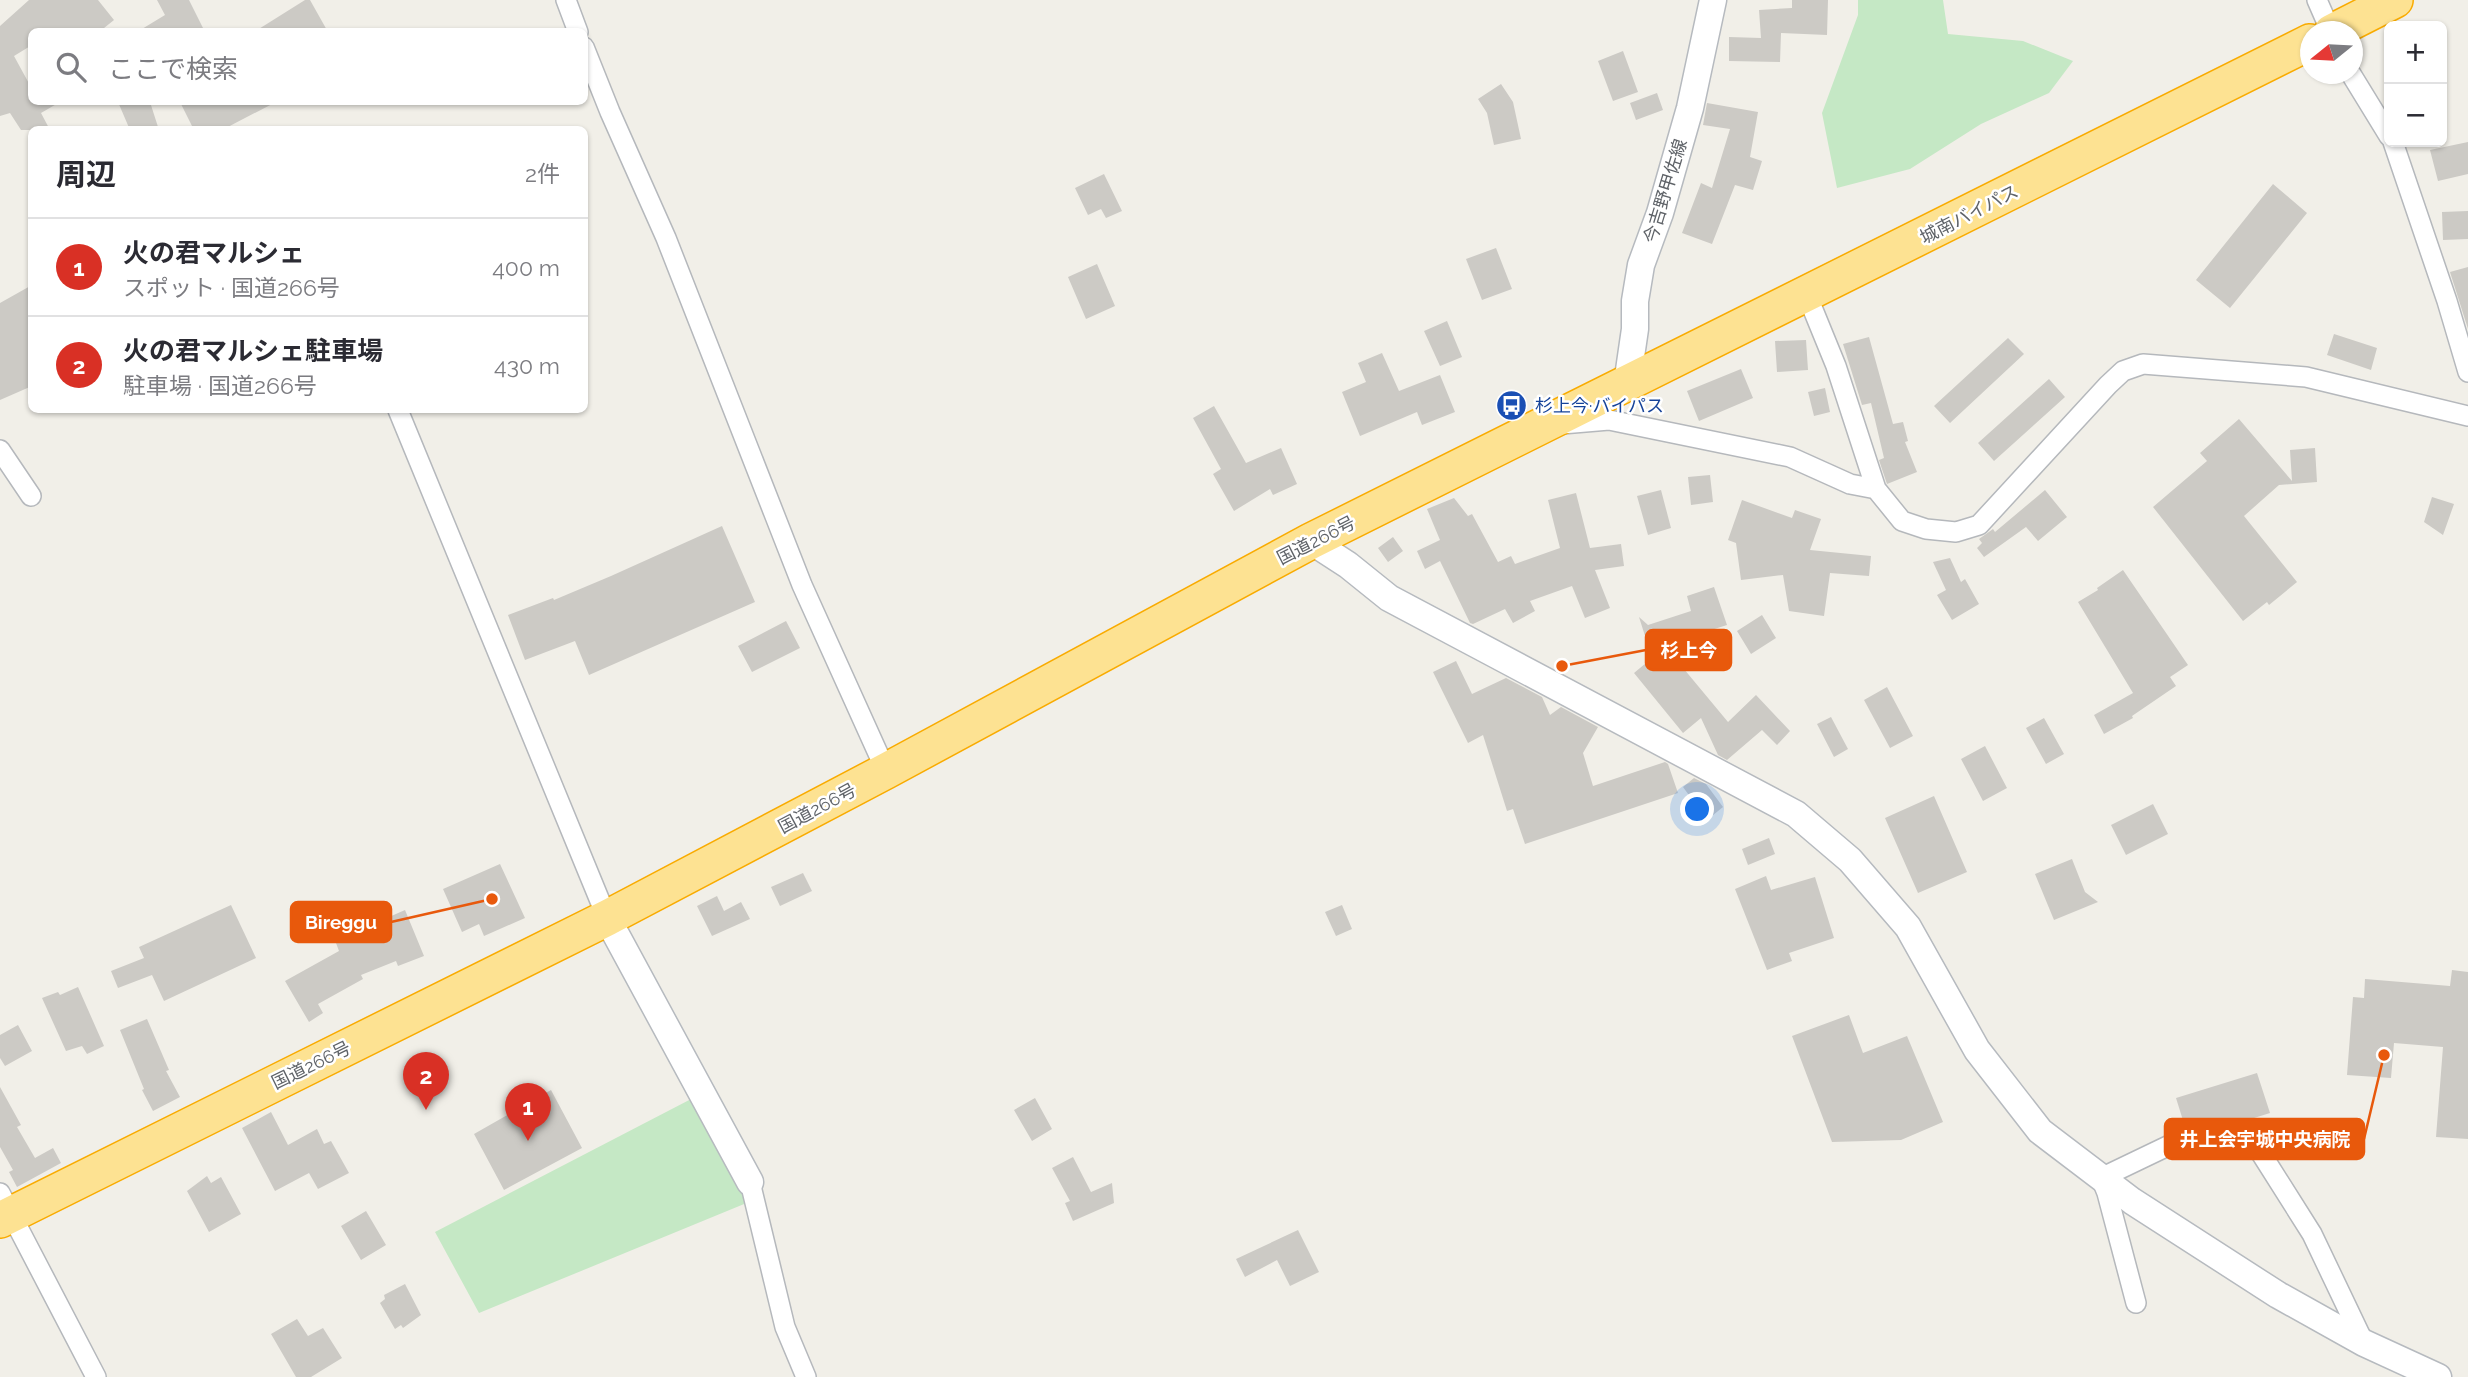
<!DOCTYPE html>
<html lang="ja">
<head>
<meta charset="utf-8">
<style>
	:root { --surface:#fff; --page:#f2f2f3; --text:#2b2b33; --muted:#7c7c81; --line:#e1e1e2; --accent:#d93025 }
	body { margin:0; font-family:Raleway,"Noto Sans JP",sans-serif; background:var(--page); color:var(--text) }
	.controls { position:absolute; right:21px; top:21px; display:grid; overflow:hidden; border-radius:10px; box-shadow:0 2px 5px #0004 }
	.controls button { width:63px; height:63px; display:grid; place-items:center; padding:0; border:0; border-bottom:2px solid var(--line); background:var(--surface); color:var(--text); font:35px sans-serif }
	.compass { position:absolute; left:2300px; top:21px; width:63px; height:63px; border-radius:50%; background:var(--surface); box-shadow:0 2px 5px #0004; rotate:252deg }
	.you { position:absolute; left:1698px; top:810px; width:24px; height:24px; margin:-18px; border:5px solid #fff; border-radius:50%; background:#1a73e8; box-shadow:0 0 0 10px #1a73e833 }
	.badge { display:grid; place-items:center; width:46px; height:46px; border-radius:50%; background:var(--accent); color:#fff; font-size:23px; font-weight:700 }
	.pin { position:absolute; translate:-50% -58px; filter:drop-shadow(0 2px 4px #0008) }
	.pin::after { content:''; position:absolute; top:37px; width:24px; height:21px; background:inherit; clip-path:polygon(0 0,100% 0,50% 100%) }
	.list { margin:0; padding:0; list-style:none }
	h2 { display:flex; justify-content:space-between; align-items:center; height:91px; margin:0; padding:0 28px; font-size:30px }
	h2 small { font-size:23px; font-weight:400; color:var(--muted) }
	.list li { display:grid; grid-template-columns:46px 1fr auto; gap:21px; align-items:center; box-sizing:border-box; height:98px; padding:0 28px; border-top:2px solid var(--line) }
	.list b { display:block; font-size:26px; white-space:nowrap }
	.list p { margin:0; font-size:23px; white-space:nowrap; color:var(--muted) }
	.list em { font-size:23px; font-style:normal; color:var(--muted) }
	.icon { flex:none; width:38px; height:38px; fill:none; stroke:currentColor; stroke-width:2; stroke-linecap:round; stroke-linejoin:round }
	.map { position:relative; flex:none; width:2468px; height:1377px; overflow:hidden }
	.search { position:absolute; background:var(--surface); box-shadow:0 2px 5px #0004; left:28px; top:28px; width:560px; height:77px; display:flex; align-items:center; gap:18px; box-sizing:border-box; padding:0 24px; border-radius:10px; color:var(--muted); font-size:26px }
	.panel { position:absolute; background:var(--surface); box-shadow:0 2px 5px #0004; left:28px; top:126px; width:560px; height:287px; border-radius:10px }
	.map>svg:first-child { display:block }
</style>
</head>
<body>
<div class="map">
<svg width="2468" height="1377" viewBox="0 0 2468 1377">
	<rect width="100%" height="100%" fill="#f1efe8"/>
	<!-- green -->
	<path fill="#c5e8c5" d="M1858,0H1943L1948,34L2023,41L2073,61L2049,93L1981,124L1910,169L1837,188L1822,113L1858,15Z
		M695,1097L749,1202L479,1313L435,1232Z"/>
	<!-- building -->
	<path fill="#cccac5" d="M29,0H98L114,20L99,32H32V45L14,56L32,89V102H60L41,113L50,130H21L10,113L0,116V26Z
		M157,0H189L205,32H137L165,15Z
		M305,0H310L328,32H254Z
		M1792,0H1828L1827,35L1781,33L1780,62L1729,61V37L1761,38L1759,10L1792,8Z
		M1623,51L1638,92L1613,101L1598,61Z
		M1501,84L1513,102L1521,139L1494,145L1487,113L1478,99Z
		M1657,93L1663,110L1636,120L1630,103Z
		M118,102H150L159,130H130Z
		M180,102H276L222,130H194Z
		M1707,103L1758,112L1750,157L1762,161L1753,190L1735,185L1712,244L1682,233L1701,183L1712,188L1730,129L1703,125Z
		M2468,142V174L2438,181L2430,150Z
		M1104,174L1122,211L1106,218L1101,209L1088,215L1075,188Z
		M2273,184L2307,213L2230,308L2196,280Z
		M2468,211V239L2443,240L2442,212Z
		M1496,248L1512,289L1482,300L1466,259Z
		M1097,264L1115,306L1086,319L1068,277Z
		M2468,267V329L2450,272Z
		M32,285V386L0,400V303Z
		M1447,321L1462,357L1440,366L1424,331Z
		M2334,334L2377,348L2371,370L2327,355Z
		M1869,337L1893,424L1903,422L1908,441L1905,442L1917,472L1887,484L1879,460L1884,458L1871,403L1862,405L1843,344Z
		M2008,338L2024,354L1950,423L1934,406Z
		M1806,340L1808,370L1777,372L1775,341Z
		M1382,353L1399,391L1440,375L1455,412L1422,425L1417,412L1360,436L1342,392L1366,382L1358,363Z
		M1741,369L1753,398L1699,421L1687,391Z
		M2049,379L2065,397L1994,461L1978,443Z
		M1825,388L1830,412L1814,416L1808,392Z
		M1214,406L1246,463L1281,448L1297,484L1273,495L1270,489L1234,511L1213,474L1221,469L1193,418Z
		M2239,419L2292,481L2290,450L2315,448L2317,482L2279,485L2244,516L2297,582L2269,605L2267,602L2243,621L2153,507L2207,461L2200,453Z
		M1710,475L1713,502L1691,505L1688,477Z
		M1661,490L1671,528L1648,535L1637,496Z
		M2045,490L2067,517L2038,541L2026,527L1984,557L1977,548L1982,543L1979,539L1993,529L1995,532Z
		M1576,493L1590,548L1621,544L1624,566L1595,570L1610,608L1585,618L1572,586L1530,601L1535,611L1513,623L1505,609L1473,624L1470,623L1440,561L1425,569L1417,551L1440,540L1427,509L1454,498L1468,516L1472,514L1498,562L1511,556L1515,564L1560,548L1548,500Z
		M2432,497L2454,504L2443,535L2424,522Z
		M1742,500L1792,518L1795,510L1821,519L1810,550L1871,556L1869,576L1830,573L1824,616L1789,611L1783,575L1741,580L1736,543L1728,540Z
		M722,526L755,602L589,675L575,641L525,660L508,615L553,598L554,600L611,576Z
		M1393,537L1403,551L1388,562L1378,548Z
		M1950,558L1961,582L1965,579L1979,604L1952,620L1937,595L1946,590L1933,562Z
		M2123,570L2188,665L2170,677L2176,686L2132,716L2133,718L2104,734L2094,715L2133,693L2078,602L2098,590L2097,588Z
		M1714,587L1727,625L1664,645L1728,722L1756,695L1790,731L1777,745L1762,730L1727,760L1718,755L1701,718L1683,733L1634,673L1652,658L1639,617L1648,625L1691,611L1687,596Z
		M1762,615L1776,638L1751,654L1737,631Z
		M786,621L800,648L752,672L738,646Z
		M1456,661L1472,694L1506,678L1542,697L1550,715L1561,707L1598,727L1583,753L1593,786L1665,762L1668,764L1678,793L1525,844L1513,809L1507,811L1483,735L1468,743L1433,672Z
		M1887,687L1913,736L1890,748L1864,700Z
		M1831,717L1848,749L1834,757L1817,724Z
		M2044,718L2064,754L2046,764L2026,728Z
		M1985,746L2007,788L1983,801L1961,759Z
		M1694,778L1706,784L1723,807L1707,820L1683,787Z
		M1934,796L1967,872L1918,893L1885,818Z
		M2153,804L2168,834L2126,855L2111,825Z
		M1769,838L1775,854L1748,865L1742,849Z
		M2072,859L2085,892L2098,902L2054,920L2035,874Z
		M500,864L525,918L484,936L479,924L462,932L443,889Z
		M803,873L812,891L780,906L771,887Z
		M1766,876L1771,890L1815,877L1834,938L1789,953L1792,961L1767,970L1735,889Z
		M717,896L724,911L741,902L750,919L712,936L697,906Z
		M231,905L256,958L164,1001L152,975L118,988L111,971L144,958L139,947Z
		M1342,905L1352,929L1336,936L1325,912Z
		M405,910L424,956L398,966L396,961L361,975L363,979L318,1004L323,1013L309,1022L285,981L339,951L336,943L382,925L380,921Z
		M2452,970L2468,972V1139L2436,1137L2443,1047L2394,1043L2391,1078L2347,1075L2353,997L2364,998L2365,979L2450,986Z
		M78,987L104,1046L87,1054L82,1046L66,1051L42,998L58,992L60,995Z
		M1849,1015L1863,1053L1907,1036L1943,1122L1901,1140L1832,1142L1792,1036Z
		M147,1019L169,1070L166,1071L180,1097L153,1111L142,1090L144,1089L120,1030Z
		M18,1025L32,1051L5,1066L0,1058V1035Z
		M2257,1073L2270,1113L2219,1129L2217,1121L2186,1130L2176,1098Z
		M0,1087L21,1125L17,1127L35,1158L53,1148L61,1163L17,1187L9,1172L13,1170L0,1147Z
		M551,1090L582,1148L504,1190L474,1134Z
		M1035,1098L1052,1129L1032,1141L1014,1110Z
		M271,1112L288,1145L317,1129L324,1144L331,1141L349,1173L318,1189L309,1173L275,1191L242,1128Z
		M1073,1157L1091,1192L1112,1183L1114,1203L1073,1221L1065,1203L1070,1201L1052,1168Z
		M207,1176L211,1183L221,1177L241,1214L209,1232L187,1191Z
		M366,1211L386,1245L361,1260L341,1226Z
		M1298,1230L1319,1272L1290,1286L1277,1260L1245,1277L1236,1259Z
		M405,1284L421,1315L403,1328L401,1325L395,1329L380,1303L385,1299L384,1295Z
		M297,1319L308,1336L323,1328L342,1358L311,1377H296L271,1334Z"/>
	<g fill="none" stroke-linecap="round" stroke-linejoin="round">
		<defs>
			<path id="street" d="M566,0L578,32
				M2317,0L2331,32
				M584,47L610,112L666,238L802,585L886,771
				M2351,74L2389,136
				M2393,142L2447,301L2468,372
				M1807,295L1836,366L1876,489L1902,521L1926,529L1956,532L1979,525L2108,385L2123,371L2143,364L2306,377L2468,416
				M398,410L607,918
				M1562,424L1609,420L1790,457L1850,484L1876,489
				M0,450L31,496
				M2257,1147L2312,1234L2364,1343
				M750,1182L785,1327L806,1377
				M0,1193L96,1377
				M2136,1303L2107,1193L2101,1178L2176,1142L2257,1147L2337,1135"/>
			<path id="secondary" d="M1627,384L1635,329V301L1641,265L1660,213L1690,108L1713,0
				M1311,541L1348,565L1389,598L1796,814L1850,860L1908,927L1977,1050L2040,1131L2132,1201L2278,1295L2364,1343L2438,1377
				M607,918L750,1182"/>
			<path id="highway" d="M2332,32L2395,0
				M0,1220L607,918L886,771L1311,541L2310,42"/>
		</defs>
		<!-- street casing -->
		<use href="#street" stroke="#b5b8bc" stroke-width="22"/>
		<!-- secondary casing -->
		<use href="#secondary" stroke="#b6babf" stroke-width="29"/>
		<!-- highway casing -->
		<use href="#highway" stroke="#f9ab00" stroke-width="38"/>
		<!-- street -->
		<use href="#street" stroke="#fff" stroke-width="19"/>
		<!-- secondary -->
		<use href="#secondary" stroke="#fff" stroke-width="26"/>
		<!-- highway -->
		<use href="#highway" stroke="#fde292" stroke-width="35"/>
	</g>
	<!-- icons -->
	<defs>
		<symbol id="bus-disc" viewBox="-11 -11 22 22"><circle r="9.5" fill="#1a4fb4" stroke="#fff"/><path d="M-5-6H5V4H4V6H2V4H-2V6H-4V4H-5ZM-3.5-4V0h7V-4ZM-3.5 1.2v1.5H-2V1.2ZM2 1.2v1.5H3.5V1.2Z" fill="#fff"/></symbol>
	</defs>
	<g fill-rule="evenodd">
		<use href="#bus-disc" x="1494" y="388" width="35" height="35"/>
	</g>
	<g text-anchor="middle" dominant-baseline="central" stroke-width="5" stroke-linejoin="round" paint-order="stroke">
		<!-- street labels -->
		<g font-size="18" fill="#5f6368" stroke="#fff">
			<text transform="translate(1665 191) rotate(-73)">今吉野甲佐線</text>
			<text transform="translate(1969 214) rotate(-27)">城南バイパス</text>
			<text transform="translate(1316 540) rotate(-27)">国道266号</text>
			<text transform="translate(817 808) rotate(-28)">国道266号</text>
			<text transform="translate(311 1065) rotate(-26)">国道266号</text>
		</g>
		<!-- transit labels -->
		<g font-size="18" fill="#164399" stroke="#fff" text-anchor="start">
			<text x="1535" y="405">杉上今·バイパス</text>
		</g>
	</g>
	<!-- callouts -->
	<path fill="none" stroke="#e8590c" stroke-width="2.5" d="M1562 666L1646 650M492 899L391 922M2384 1055L2364 1139"/>
	<g fill="#e8590c" stroke="#fff" stroke-width="2.5">
		<circle cx="1562" cy="666" r="7"/>
		<circle cx="492" cy="899" r="7"/>
		<circle cx="2384" cy="1055" r="7"/>
	</g>
	<g fill="#e8590c" stroke="#e8590c" stroke-width="2.5">
		<rect x="1646" y="630" width="85" height="40" rx="7"/>
		<rect x="291" y="902" width="100" height="40" rx="7"/>
		<rect x="2165" y="1119" width="199" height="40" rx="7"/>
	</g>
	<g font-size="19" text-anchor="middle" font-weight="bold" fill="#fff">
		<text x="1689" y="657">杉上今</text>
		<text x="341" y="929">Bireggu</text>
		<text x="2265" y="1146">井上会宇城中央病院</text>
	</g>
</svg>
<div class="controls">
<button>+</button>
<button>−</button>
</div>
<svg class="compass" viewBox="-18 -18 36 36"><path d="M0-13l5 13h-10z" fill="#e53935"/><path d="M0 13l5-13h-10z" fill="#7c7c81"/></svg>
<div class="you"></div>
<div class="pin badge" style="left:528px;top:1141px">1</div>
<div class="pin badge" style="left:426px;top:1110px">2</div>
<div class="search"><svg class="icon" aria-label="search" viewBox="0 0 24 24"><circle cx="10" cy="10" r="6"/><path d="M15 15l6 6"/></svg>ここで検索</div>
<section class="panel">
<h2>周辺<small>2件</small></h2>
<ul class="list">
<li><span class="badge">1</span><div><b>火の君マルシェ</b><p>スポット · 国道266号</p></div><em>400 m</em></li>
<li><span class="badge">2</span><div><b>火の君マルシェ駐車場</b><p>駐車場 · 国道266号</p></div><em>430 m</em></li>
</ul>
</section>
</div>
</body>
</html>
